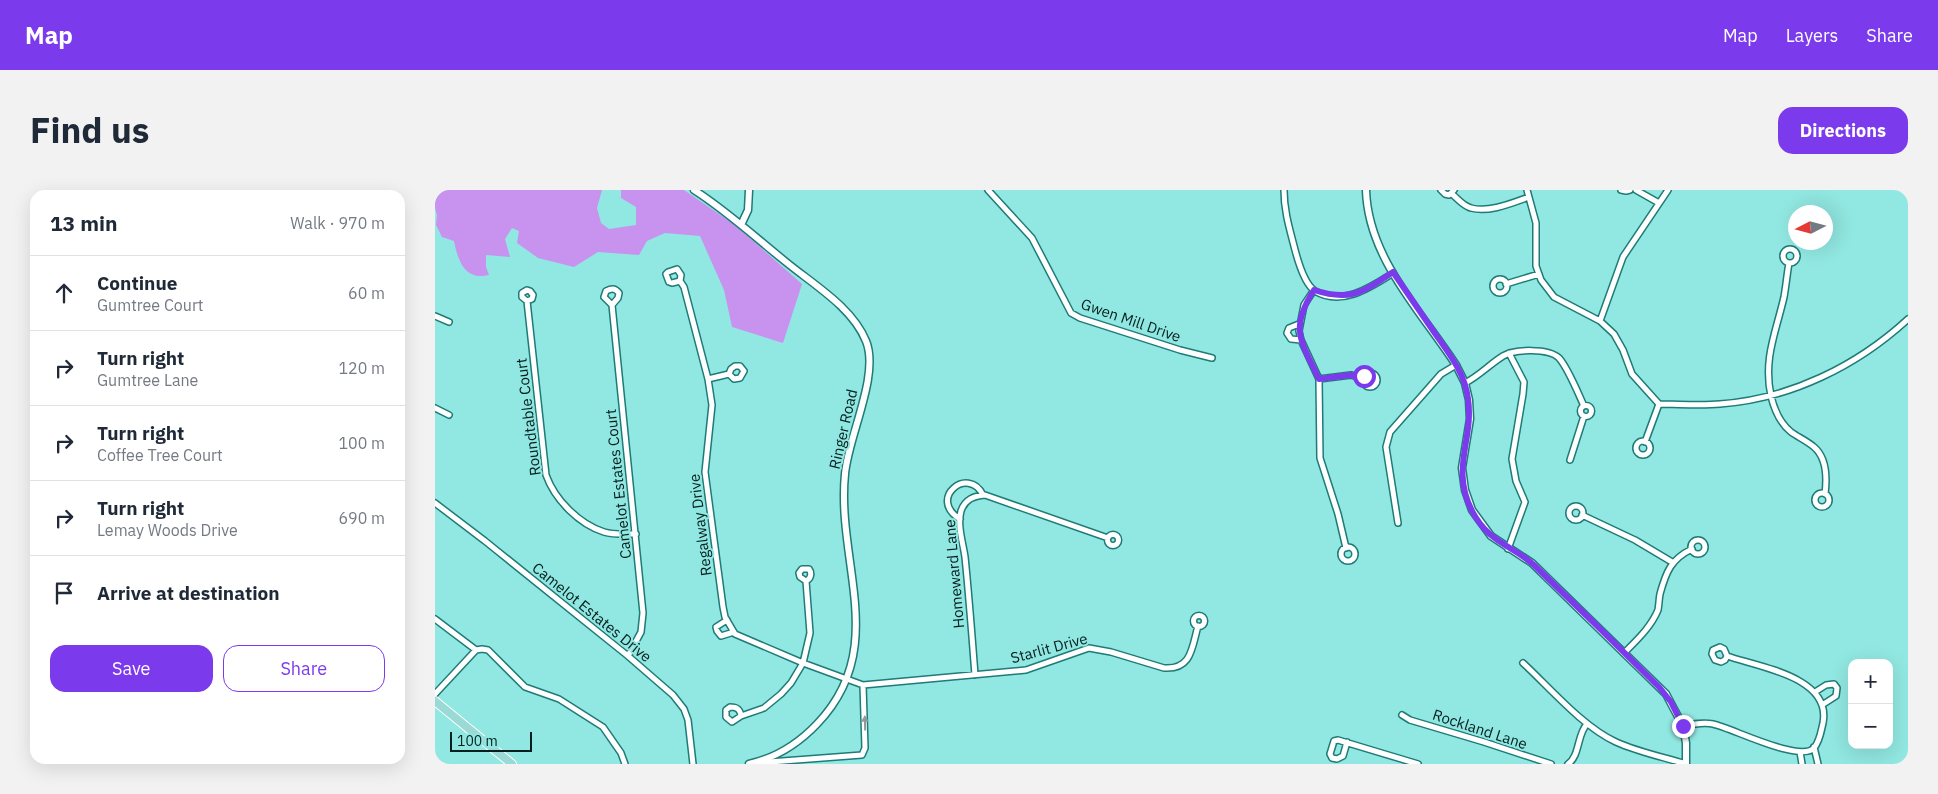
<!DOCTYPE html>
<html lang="en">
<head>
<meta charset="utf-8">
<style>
	:root { --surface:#fff; --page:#f2f2f3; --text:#1f2937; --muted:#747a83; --line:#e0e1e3; --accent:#7c3aed }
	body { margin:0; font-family:"IBM Plex Sans",sans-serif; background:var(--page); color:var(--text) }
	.controls { position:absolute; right:15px; bottom:15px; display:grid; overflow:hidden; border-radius:10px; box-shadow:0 5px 20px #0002 }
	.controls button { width:45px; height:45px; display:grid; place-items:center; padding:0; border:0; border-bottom:1px solid var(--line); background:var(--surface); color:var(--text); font:25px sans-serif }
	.compass { position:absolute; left:1353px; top:15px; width:45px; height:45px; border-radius:50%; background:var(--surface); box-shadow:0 5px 20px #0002; rotate:264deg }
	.scale { position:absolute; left:15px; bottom:12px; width:82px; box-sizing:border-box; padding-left:5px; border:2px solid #041f1d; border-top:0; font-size:14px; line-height:18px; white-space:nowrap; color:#041f1d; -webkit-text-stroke:4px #91e7e1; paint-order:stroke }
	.stop { position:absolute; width:15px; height:15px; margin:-11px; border:4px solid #7c3aed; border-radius:50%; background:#fff }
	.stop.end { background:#7c3aed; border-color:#fff; box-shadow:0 1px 5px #0008 }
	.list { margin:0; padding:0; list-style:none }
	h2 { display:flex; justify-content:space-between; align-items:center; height:65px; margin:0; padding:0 20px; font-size:21px }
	h2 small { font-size:16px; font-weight:400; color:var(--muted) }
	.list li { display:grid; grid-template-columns:32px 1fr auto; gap:15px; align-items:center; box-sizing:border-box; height:75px; padding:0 20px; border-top:1px solid var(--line) }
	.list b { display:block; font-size:19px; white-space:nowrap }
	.list p { margin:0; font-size:16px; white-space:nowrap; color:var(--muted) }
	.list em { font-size:16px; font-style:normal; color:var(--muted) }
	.actions { display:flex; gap:10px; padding:15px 20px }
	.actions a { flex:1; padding:11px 0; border:1px solid var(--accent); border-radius:15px; text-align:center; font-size:18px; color:var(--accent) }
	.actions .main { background:var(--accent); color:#fff }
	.icon { flex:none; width:28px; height:28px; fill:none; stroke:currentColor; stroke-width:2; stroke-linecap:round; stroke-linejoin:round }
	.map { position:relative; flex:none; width:1473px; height:574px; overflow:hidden; border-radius:15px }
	header { display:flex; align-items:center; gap:30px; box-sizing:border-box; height:70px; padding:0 25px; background:var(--accent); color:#fff }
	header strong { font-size:24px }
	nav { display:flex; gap:28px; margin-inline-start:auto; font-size:18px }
	.intro { display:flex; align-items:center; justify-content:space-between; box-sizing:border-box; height:120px; padding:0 30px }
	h1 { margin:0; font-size:35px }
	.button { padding:12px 22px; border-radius:15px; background:var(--accent); color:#fff; font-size:18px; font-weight:700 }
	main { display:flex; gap:30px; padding:0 30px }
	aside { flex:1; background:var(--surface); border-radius:15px; box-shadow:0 5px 20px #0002 }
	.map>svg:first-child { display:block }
</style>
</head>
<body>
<header>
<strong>Map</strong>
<nav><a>Map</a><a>Layers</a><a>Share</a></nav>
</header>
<div class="intro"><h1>Find us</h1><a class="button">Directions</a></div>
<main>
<aside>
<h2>13 min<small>Walk · 970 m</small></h2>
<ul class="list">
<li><svg class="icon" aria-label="ahead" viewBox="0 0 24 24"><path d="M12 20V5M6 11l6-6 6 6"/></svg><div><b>Continue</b><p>Gumtree Court</p></div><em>60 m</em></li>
<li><svg class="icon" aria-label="right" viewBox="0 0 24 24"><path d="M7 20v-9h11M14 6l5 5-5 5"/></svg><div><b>Turn right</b><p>Gumtree Lane</p></div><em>120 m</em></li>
<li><svg class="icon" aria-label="right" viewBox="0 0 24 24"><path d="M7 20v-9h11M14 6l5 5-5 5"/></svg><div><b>Turn right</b><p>Coffee Tree Court</p></div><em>100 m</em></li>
<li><svg class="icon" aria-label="right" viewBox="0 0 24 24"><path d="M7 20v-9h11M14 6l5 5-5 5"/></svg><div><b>Turn right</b><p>Lemay Woods Drive</p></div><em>690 m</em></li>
<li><svg class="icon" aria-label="arrive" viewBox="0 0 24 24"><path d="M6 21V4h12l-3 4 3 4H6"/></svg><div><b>Arrive at destination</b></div></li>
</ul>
<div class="actions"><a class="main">Save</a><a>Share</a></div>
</aside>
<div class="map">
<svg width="1473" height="574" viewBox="0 0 1473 574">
	<rect width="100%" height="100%" fill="#91e7e1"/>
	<!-- green -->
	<path fill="#c893ef" d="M0,0H167L162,18L166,33L174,39L201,35V17L186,8V0H249L300,35L367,94L348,153L297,137L289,100L265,46L230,43L212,51L204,65L163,62L139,77L103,68L82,53L84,41L77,38L70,49L75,67L51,65V77L54,85C30,91 23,71 19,51L7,47L1,35L2,25L0,18Z"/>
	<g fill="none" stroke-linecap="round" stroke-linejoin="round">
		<defs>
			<path id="minor" d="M553,0L597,48L636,123L645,128L745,160L777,168
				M849,0C849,20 854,37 859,56C862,68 869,94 880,101C907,117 936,97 958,83
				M1006,0L1010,4L1014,5L1019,0
				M1092,0L1101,33V76L1106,90L1119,107L1165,131L1179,144L1188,160L1197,184L1224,214C1244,214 1265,216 1285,214C1355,209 1422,176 1473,129
				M1186,0L1191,1L1195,0
				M1201,0L1224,13
				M1017,4C1023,9 1028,16 1036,18C1054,23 1077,13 1094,7
				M1348 66a7 7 0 1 1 14 0a7 7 0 1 1-14 0Z
				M1354,73C1352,84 1351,96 1349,107C1341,142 1328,169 1336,206C1339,219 1345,233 1356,242C1363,247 1372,251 1379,257C1392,268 1392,288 1390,304
				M1058 96a7 7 0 1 1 14 0a7 7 0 1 1-14 0Z
				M245,91L237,93L234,92L231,84L233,82L242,79L246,85L245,91L249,97L273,189L277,215L270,282L288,417L290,427L300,444L368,473L428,495L591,480L654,458L676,462L729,478C757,480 757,457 763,436
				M1071,94L1104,84
				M879,100L869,115L864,141L866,150L884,189L885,268L903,324L911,358
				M92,111L97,109L98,105L95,101L92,100L87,103V107L92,111L111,285C120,310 144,334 169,342C179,345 190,344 201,344
				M177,115L169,107L171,101C177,98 180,98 184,103L183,108L177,115L208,423L206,442L193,466
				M0,126L14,132
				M1165,131L1188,67L1233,0
				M864,134L854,138L852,143L856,149L866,150
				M928 190a7 7 0 1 1 14 0a7 7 0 1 1-14 0Z
				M273,189L294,184L299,189L305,188L309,181L305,176H300L296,179L294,184
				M884,189L916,185L928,188
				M1030,193C1044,186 1055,174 1068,166C1079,159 1114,158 1124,168C1133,178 1143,203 1149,216
				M1145.5 221a5.5 5.5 0 1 1 11 0a5.5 5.5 0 1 1-11 0Z
				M0,218L14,225
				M1201 258a7 7 0 1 1 14 0a7 7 0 1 1-14 0Z
				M1210,252L1224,214
				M1135,270L1149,226
				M1380 310a7 7 0 1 1 14 0a7 7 0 1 1-14 0Z
				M0,313L50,351L193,466L238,505L249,519L253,530L258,574
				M1134 323a7 7 0 1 1 14 0a7 7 0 1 1-14 0Z
				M1147,325L1200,350L1237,372
				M525,329C492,309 533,275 548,305
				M963,333L951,257L955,242L1006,184L1021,175
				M672.5 350a5.5 5.5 0 1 1 11 0a5.5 5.5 0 1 1-11 0Z
				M1256 357a7 7 0 1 1 14 0a7 7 0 1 1-14 0Z
				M906 364a7 7 0 1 1 14 0a7 7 0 1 1-14 0Z
				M1073,359L1090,312L1081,291L1077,269L1088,204L1089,192L1074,163
				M758.5 431a5.5 5.5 0 1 1 11 0a5.5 5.5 0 1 1-11 0Z
				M0,429L41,460L47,459L53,460L90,497L124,509L168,537L186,563L190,574
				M292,430L281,437L282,441L286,446L299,442
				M1189,463C1202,450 1216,437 1223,420C1224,415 1224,409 1225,404C1231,382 1236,369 1257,359
				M1088,473C1115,498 1148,537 1181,552C1203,562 1228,567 1251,574
				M540,485C537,446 534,406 530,367C528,353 522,335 526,321C530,309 539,306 550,305L673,348
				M1380,502L1391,495L1399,494L1402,498L1401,506L1387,515
				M0,504L41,460
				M967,525L975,530L1049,552L1116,574
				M306,526C305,519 302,517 295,517L291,520V527L297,532L306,526L329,518L346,504L356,493L368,473L375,443L371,391C376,389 377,383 374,379H367L364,383L365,387L371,391
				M1248,536C1258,534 1268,532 1278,534C1297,538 1365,573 1379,558C1385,551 1386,541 1388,533C1397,487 1324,477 1292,466L1290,470L1286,472L1280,470L1277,464L1278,460L1285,457L1289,459L1292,466
				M912,552L908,566L902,569L897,568L895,564L899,551L903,550L983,574
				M1379,557L1383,574
				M1365,562L1367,574
				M322,573L427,565L430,558L428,495
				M1133,574C1145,566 1142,544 1152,534"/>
			<path id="tertiary" d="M259,0C292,21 321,48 351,72C379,95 417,117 431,151C445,185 413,247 410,284C401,373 455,458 382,534C364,553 340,568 314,574
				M931,0C933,68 986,121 1021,175L1030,193L1034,210L1035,229L1027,278L1030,300L1037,320L1056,346L1097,373L1231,504L1248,536L1251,553V574
				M306,35L313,20L314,0"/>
			<path id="primary" d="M0,511L77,574"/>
		</defs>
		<!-- minor casing -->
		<use href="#minor" stroke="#1e7b77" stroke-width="8"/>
		<!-- tertiary casing -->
		<use href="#tertiary" stroke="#1e7b77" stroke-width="9"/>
		<!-- primary casing -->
		<use href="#primary" stroke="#fff" stroke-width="10"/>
		<!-- minor -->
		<use href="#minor" stroke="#fff" stroke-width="5"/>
		<!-- tertiary -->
		<use href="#tertiary" stroke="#fff" stroke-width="6"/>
		<!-- primary -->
		<use href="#primary" stroke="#9ad9d6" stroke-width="8"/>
	</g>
	<!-- one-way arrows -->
	<defs><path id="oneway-solid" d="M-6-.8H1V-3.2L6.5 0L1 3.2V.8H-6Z" transform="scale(1.25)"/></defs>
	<use fill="#8e9a99" href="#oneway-solid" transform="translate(430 533) rotate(-91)"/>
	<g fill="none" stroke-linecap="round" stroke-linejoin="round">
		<!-- route -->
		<path stroke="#7c3aed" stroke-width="6" d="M929,186L928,188L916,185L884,189C866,151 854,139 879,100C916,112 928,102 958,82C971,101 984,120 997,139C1012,161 1030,182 1033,209C1039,250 1015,278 1037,321C1054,353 1075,354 1099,375C1141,415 1183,456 1224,497L1236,512L1248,536"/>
	</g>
	<g text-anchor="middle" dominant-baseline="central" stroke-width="4" stroke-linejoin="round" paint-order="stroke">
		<!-- street labels -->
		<g font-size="15" fill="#041f1d" stroke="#91e7e1">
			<text transform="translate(696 130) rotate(19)">Gwen Mill Drive</text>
			<text transform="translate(93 227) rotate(-97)">Roundtable Court</text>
			<text transform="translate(408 239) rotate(-77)">Ringer Road</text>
			<text transform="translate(183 294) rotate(-96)">Camelot Estates Court</text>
			<text transform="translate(265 335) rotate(-97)">Regalway Drive</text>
			<text transform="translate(519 384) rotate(-95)">Homeward Lane</text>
			<text transform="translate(157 422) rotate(39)">Camelot Estates Drive</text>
			<text transform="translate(614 458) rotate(-15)">Starlit Drive</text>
			<text transform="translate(1045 539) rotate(18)">Rockland Lane</text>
		</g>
	</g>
</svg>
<div class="controls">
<button>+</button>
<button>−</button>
</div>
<svg class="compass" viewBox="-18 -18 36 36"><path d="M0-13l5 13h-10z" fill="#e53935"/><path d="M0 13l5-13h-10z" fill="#747a83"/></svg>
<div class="scale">100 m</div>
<div class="stop" style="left:929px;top:186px"></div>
<div class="stop end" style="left:1248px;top:536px"></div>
</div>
</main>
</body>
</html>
